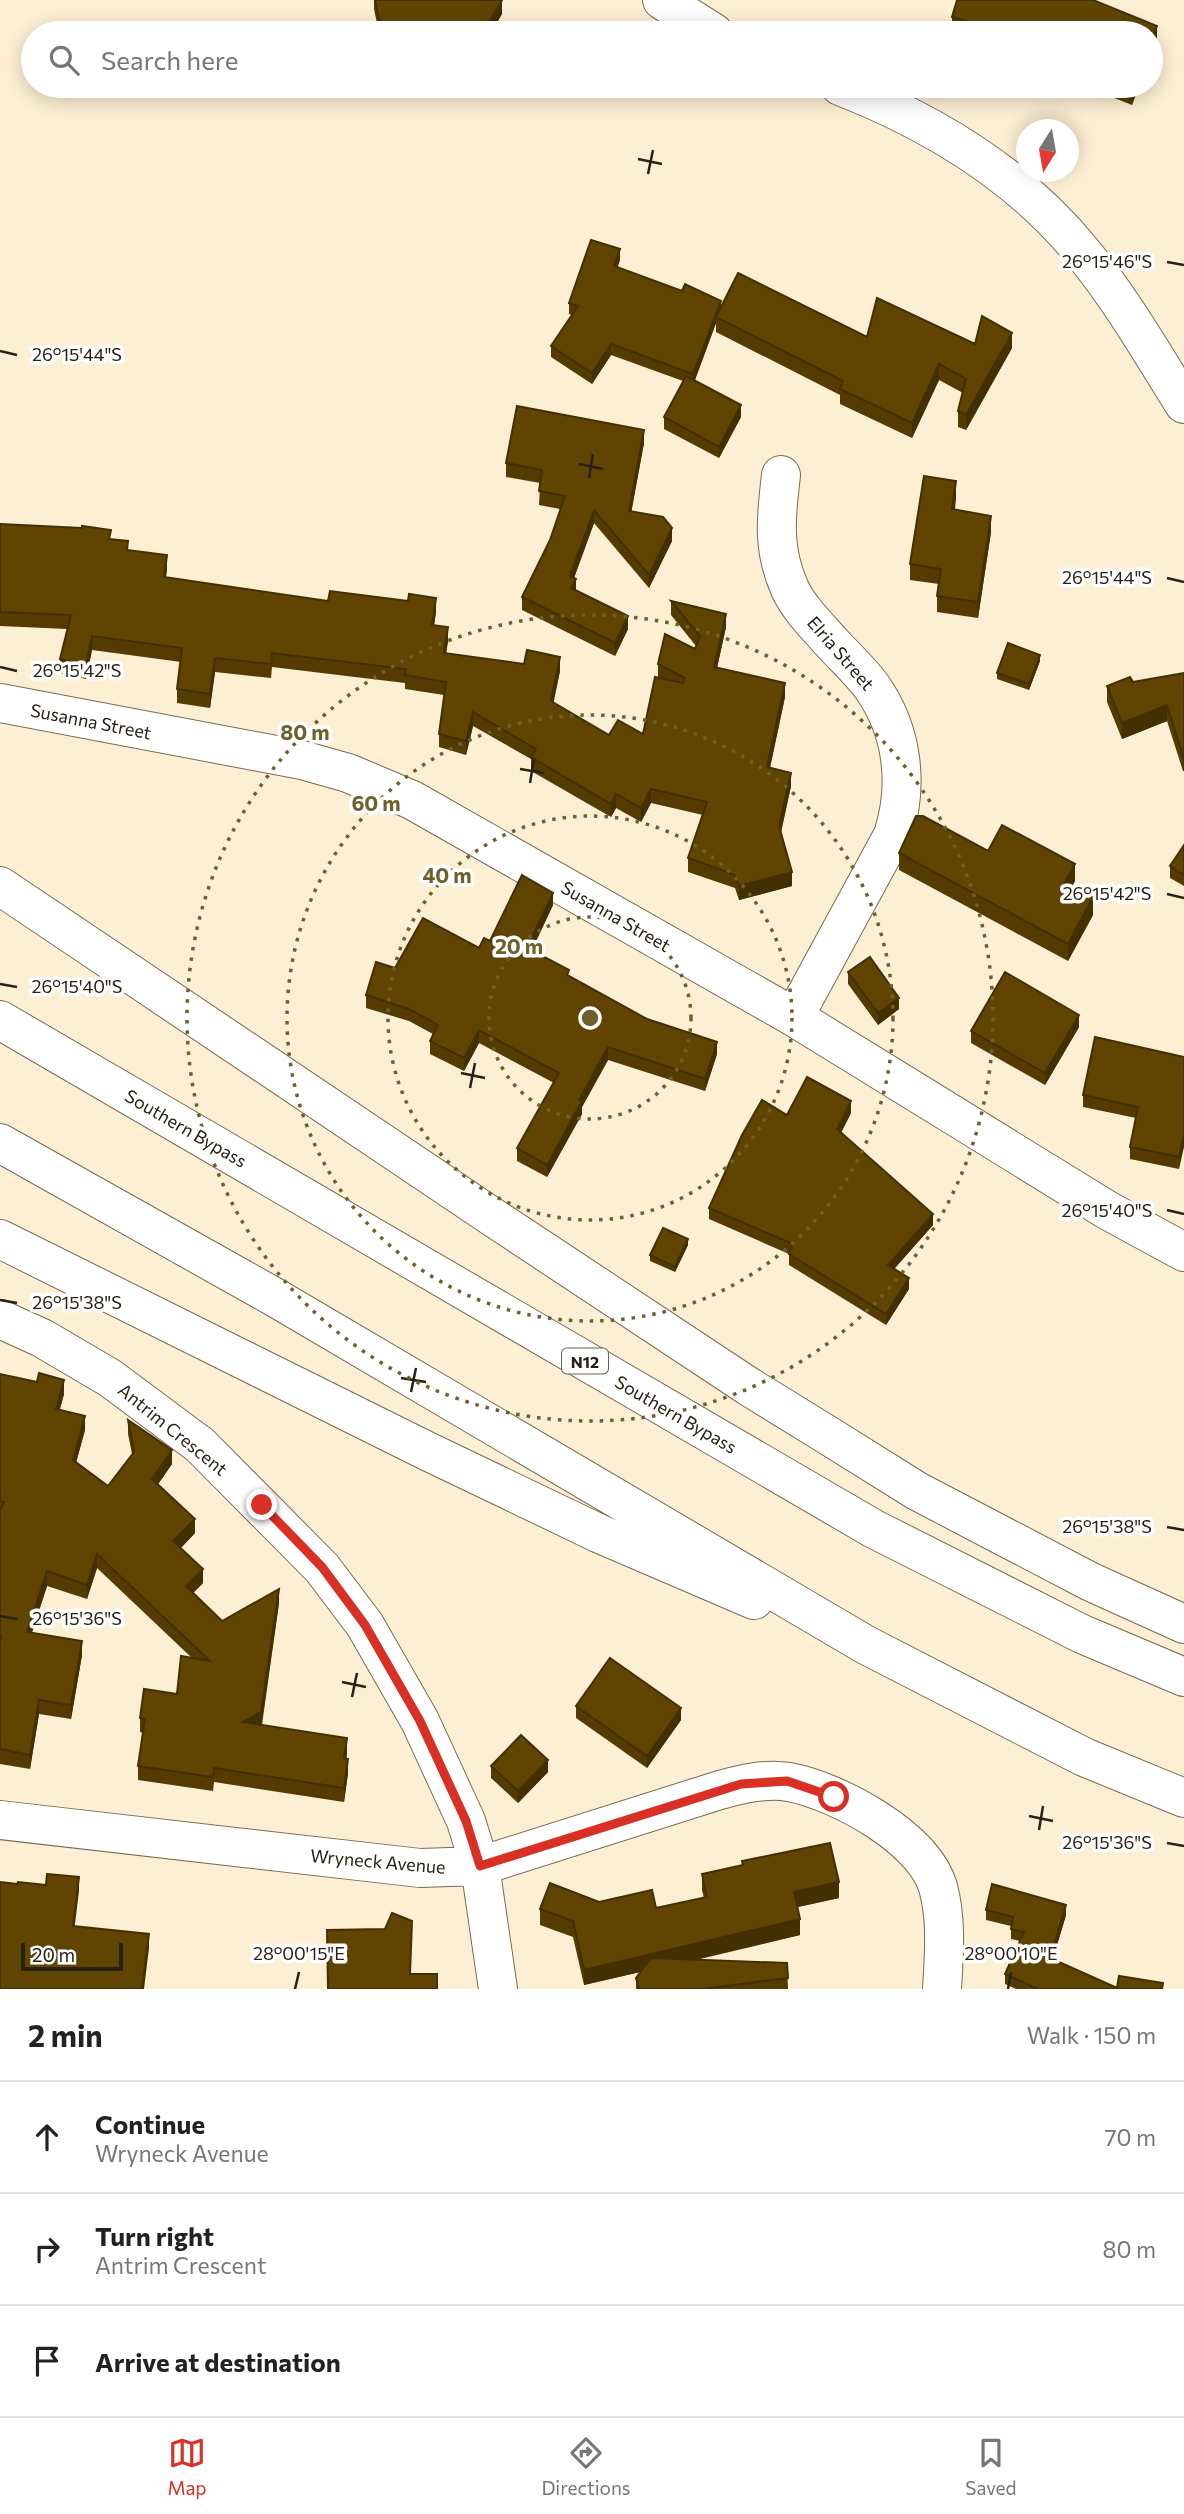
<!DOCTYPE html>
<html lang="en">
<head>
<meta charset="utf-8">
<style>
	:root { --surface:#fff; --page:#f6f6f6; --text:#222; --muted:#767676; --line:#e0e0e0; --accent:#d93025 }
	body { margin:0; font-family:Commissioner,sans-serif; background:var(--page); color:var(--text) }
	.compass { position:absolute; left:1016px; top:119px; width:63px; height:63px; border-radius:50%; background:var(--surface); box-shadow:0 4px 18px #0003; rotate:191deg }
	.scale { position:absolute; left:21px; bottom:18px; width:102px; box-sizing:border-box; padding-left:7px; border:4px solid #282115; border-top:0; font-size:19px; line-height:24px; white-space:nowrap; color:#282115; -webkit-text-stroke:5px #fff; paint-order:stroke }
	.stop { position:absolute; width:21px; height:21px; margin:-16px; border:5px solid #d93025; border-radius:50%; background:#fff }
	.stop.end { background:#d93025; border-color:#fff; box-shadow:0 2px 7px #0008 }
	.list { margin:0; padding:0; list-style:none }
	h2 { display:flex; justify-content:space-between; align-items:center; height:91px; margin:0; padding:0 28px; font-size:30px }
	h2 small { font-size:23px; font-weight:400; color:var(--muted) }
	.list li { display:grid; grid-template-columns:46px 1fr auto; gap:21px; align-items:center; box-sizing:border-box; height:112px; padding:0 28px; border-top:2px solid var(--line) }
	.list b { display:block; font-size:26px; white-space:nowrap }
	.list p { margin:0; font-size:23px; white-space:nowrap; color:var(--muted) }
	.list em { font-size:23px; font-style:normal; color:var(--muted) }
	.icon { flex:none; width:38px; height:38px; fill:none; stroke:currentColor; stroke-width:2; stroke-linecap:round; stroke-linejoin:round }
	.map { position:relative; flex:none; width:1184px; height:1989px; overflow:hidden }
	.search { position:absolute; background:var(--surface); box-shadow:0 4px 18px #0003; left:21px; right:21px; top:21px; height:77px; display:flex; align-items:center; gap:18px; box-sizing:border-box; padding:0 24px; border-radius:38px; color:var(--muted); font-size:26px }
	.sheet { height:427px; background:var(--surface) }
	nav { display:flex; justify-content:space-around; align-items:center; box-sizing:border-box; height:98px; border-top:2px solid var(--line); background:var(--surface); font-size:19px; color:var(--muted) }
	nav a { display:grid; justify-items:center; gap:4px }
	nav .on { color:var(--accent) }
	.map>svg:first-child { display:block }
</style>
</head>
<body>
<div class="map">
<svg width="1184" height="1989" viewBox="0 0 1184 1989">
	<rect width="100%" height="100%" fill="#fdefd4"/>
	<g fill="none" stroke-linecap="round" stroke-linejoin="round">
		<defs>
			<path id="minor" d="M662,0L714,33
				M840,86C932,122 1020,175 1083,253C1121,299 1152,353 1184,404
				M781,475C776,517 772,549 790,589C800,610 818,627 833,644C846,658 861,672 872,687C903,731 909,785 893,835L794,1017
				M0,703L302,760L348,773L412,800L794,1017L1107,1210L1184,1252
				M0,1319L42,1338L110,1378L200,1445L322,1568L365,1625L420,1721L466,1821L480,1866L498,1989
				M0,1820L420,1868L480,1866L720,1790C741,1784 766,1778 789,1782C837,1791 923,1837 938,1887C947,1920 944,1955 942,1989"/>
			<path id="highway" d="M0,886L491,1216L748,1386L829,1436L917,1491L1091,1582L1184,1624
				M0,1020L874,1529L1082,1634L1184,1677
				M0,1143L276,1298L866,1645L1084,1757L1184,1798
				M0,1239L427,1451L598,1533L754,1600"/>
		</defs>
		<!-- minor casing -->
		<use href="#minor" stroke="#7b6a4d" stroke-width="40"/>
		<!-- highway casing -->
		<use href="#highway" stroke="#7b6a4d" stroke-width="40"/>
		<!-- minor -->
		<use href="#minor" stroke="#fff" stroke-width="38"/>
		<!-- highway -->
		<use href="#highway" stroke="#fff" stroke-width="38"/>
	</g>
	<!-- wall -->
	<path fill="#533b02" d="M374,0H502V14L491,33H379L374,9Z
		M957,0H1093L1157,26V41L1151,58V33H955L952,32V17Z
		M407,86H442V87L412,98Z
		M1084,86H1139L1132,105Z
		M620,260L617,267L682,291L721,308L867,337L975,344L1012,348L966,430L958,427V411L963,393L939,380L912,438L840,404V395L716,332V323L695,380L741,417L719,458L664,429V417L683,381L611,355L592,384L551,357V346L572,315L569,314V303Z
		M644,443L631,512L672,541L649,588L594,523L574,578L576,591L628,629L615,656L522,610V597L550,540L560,509L539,505L540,483L506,477V463Z
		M956,497L955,510L991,532L978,618L937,612V596L939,584L910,580V564Z
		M0,524L111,539L128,550L167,569L166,577L328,601L436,612L434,625L448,641L446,653L560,671L553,703L609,735L643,734L658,678V664L695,649L696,646L671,615V601L726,627L717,668L785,697L770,768L791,786L781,833L792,886L739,900L735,888L688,872V858L703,815L651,803L641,822L616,808L611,817L531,771V759L473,726L466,755L439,747V734L444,695L405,689V683L272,667L271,678L215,672L210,708L177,703V689L181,662L92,650L86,679L60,673V659L67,629L0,626Z
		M1040,661L1029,690L997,679V673Z
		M1184,673L1183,771L1167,721L1122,739L1107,702V686Z
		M1184,845V886L1170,878V866Z
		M899,853L1075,881L1072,886L1093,915L1068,961L899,870Z
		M553,905L532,950L569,976L647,1019L717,1054L705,1091L608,1060L582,1107V1114L547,1177L517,1161V1148L554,1083L479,1043L464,1071L430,1054V1041L433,1034L409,1021L366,1008V995L395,968L479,948Z
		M848,972L899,1009L878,1025L848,984Z
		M1079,1027L1045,1085L971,1043V1031Z
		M1184,1057L1179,1169L1130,1159V1147L1136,1118L1083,1107V1095Z
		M851,1113L841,1133L933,1225L894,1269L909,1289L886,1325L789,1265V1254L709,1219V1208L787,1115Z
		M688,1245L675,1272L650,1261V1255Z
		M0,1374L64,1394L60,1409L85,1430L76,1462L108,1486L132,1454L128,1434V1420L172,1464L158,1484L195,1533L181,1548L203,1583L193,1593L222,1621L279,1603L262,1725L347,1753L346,1759L348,1773L344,1802L214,1782L213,1791L138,1780V1766L143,1733L140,1732V1718L177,1694L192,1658L97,1568L87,1599L47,1586L32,1633L82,1655L71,1719L39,1714L30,1769L0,1764Z
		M576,1706L681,1720L647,1768L576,1718Z
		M491,1766L548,1772L518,1803L491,1778Z
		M742,1861L839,1898L797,1907L800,1935L696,1960L787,1963L788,1989H636V1978L640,1972L584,1985L573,1937L540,1925V1909L599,1902L656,1908L704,1898L702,1890V1874L742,1865Z
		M986,1910L1066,1915L1053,1959L1117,1988L1163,1989H1016L1005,1984V1974L1020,1941L1011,1939V1926L986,1920Z"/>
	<!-- shaded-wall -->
	<path fill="#433001" d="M502,0V14L490,33V21Z
		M1157,26V41L1151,58V42Z
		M412,86H442V87L412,98Z
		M1133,86H1139L1132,105V89Z
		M620,249V260L614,277V266Z
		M721,301V311L716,317V323L693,385V374Z
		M1012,333V348L966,430V415Z
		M611,344V355L592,384V373Z
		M939,364V380L912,438V423Z
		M741,405V417L719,458V447Z
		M644,430V443L629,525V511Z
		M956,481V497L952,525V509Z
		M594,510V523L570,589V576Z
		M991,516V532L978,618V602Z
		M672,528V541L649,588V575Z
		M167,555V569L164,591V577Z
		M576,579V592L571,588Z
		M436,598V612L432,639V625Z
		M726,614V627L714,681V667Z
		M628,616V629L615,656V643Z
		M448,627V641L444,667V653Z
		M92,636V650L86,679V666Z
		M1040,655V661L1029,690V684Z
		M560,657V671L551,715V701Z
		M215,658V672L210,708V694Z
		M785,683V697L767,781V767Z
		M1167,705V721L1122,739V723Z
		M473,712V726L466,755V741Z
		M1184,755V771H1183V756Z
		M791,773V786L779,840V826Z
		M651,789V803L641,822V808Z
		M616,794V808L611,817V804Z
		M1075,864V881L1065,899V882Z
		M792,872V886L739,900V886Z
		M553,893V905L527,960V948Z
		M1093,897V915L1068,961V944Z
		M899,998V1009L878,1025V1013Z
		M1079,1015V1027L1045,1085V1073Z
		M479,1030V1043L464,1071V1058Z
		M717,1042V1054L705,1091V1079Z
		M608,1047V1060L582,1107V1114L547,1177V1165L579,1100Z
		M851,1101V1113L837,1140V1129Z
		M1184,1135V1147L1179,1169V1157Z
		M933,1214V1225L888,1276V1265Z
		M688,1239V1245L675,1272V1267Z
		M909,1278V1289L886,1325V1314Z
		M64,1380V1394L56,1423V1409Z
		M85,1416V1430L73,1474V1460Z
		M172,1450V1464L152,1493V1479Z
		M195,1519V1533L173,1556V1541Z
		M97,1554V1568L87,1599V1585Z
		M203,1569V1583L186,1600V1586Z
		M47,1571V1586L27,1646V1632Z
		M279,1589V1603L261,1727L243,1722Z
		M82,1641V1655L71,1719V1705Z
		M39,1700V1714L30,1769V1755Z
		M681,1708V1720L647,1768V1756Z
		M347,1738V1753L344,1773V1758Z
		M348,1759V1773L344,1802V1788Z
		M548,1760V1772L518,1803V1791Z
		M79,1877V1891L73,1940V1926Z
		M839,1882V1898L794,1908V1892Z
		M1066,1905V1915L1050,1968V1958Z
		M800,1919V1935L584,1985V1970Z
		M149,1934V1948L144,1989H142Z"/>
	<!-- building -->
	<path fill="#604502" stroke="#433001" stroke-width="2" d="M375,0H502L490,21L429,33H382Z
		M957,0H1093L1157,26L1151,42V33H999L1000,31L952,17Z
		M1123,86H1133L1132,89Z
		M591,240L620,249L614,266L682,291L685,284L721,301L693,374L611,344L592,373L551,346L578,306L569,303Z
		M738,273L867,337L877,298L975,344L982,316L1012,333L966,415L958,411L966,379L939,364L912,423L840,389L843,381L716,317Z
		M686,376L741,405L719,447L664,417Z
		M517,406L644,430L629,511L663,517L672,528L649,575L594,510L570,576L576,579L571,588L628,616L615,643L522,597L550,540L565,496L539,491L542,470L506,463Z
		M924,476L956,481L952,509L991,516L978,602L937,596L941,569L910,564Z
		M0,524L82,528V526L111,530L109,539L128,541L127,550L167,555L164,577L328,601L330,591L408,601L409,594L436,598L432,625L448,627L444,653L524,664L527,650L560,657L551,701L609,735L618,720L643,734L655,677L683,683L685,678L658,664L665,634L695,649L700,636L671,601L726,614L714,667L785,683L767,767L791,773L779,826L792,872L739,886L735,875L688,858L707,802L651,789L641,808L616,794L611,804L531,757L536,749L473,712L466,741L439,734L446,682L405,675L406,669L272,653L271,664L215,658L210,694L177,689L182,648L92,636L86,666L60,659L71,615L0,612Z
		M1008,643L1040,655L1029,684L997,673Z
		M1184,673V755L1183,756L1167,705L1122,723L1107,686L1130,677L1133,682Z
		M916,816H923L988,851L1002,825L1075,864L1065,882L1093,897L1068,944L899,853Z
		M1184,845V875L1170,866Z
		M522,875L553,893L527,948L569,970L567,975L647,1019L717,1042L705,1079L608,1047L579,1100L582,1101L547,1165L517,1148L559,1073L479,1030L464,1058L430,1041L438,1025L409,1009L366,995L376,962L395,968L423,918L479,948L484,938L490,941Z
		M870,957L899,998L878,1013L848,972Z
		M1005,972L1079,1015L1045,1073L971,1031Z
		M1095,1037L1184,1057V1135L1179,1157L1130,1147L1138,1107L1083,1095Z
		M807,1077L851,1101L837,1129L933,1214L888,1265L909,1278L886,1314L789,1254L793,1244L709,1208L742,1135L762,1100L787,1115Z
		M663,1228L688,1239L675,1267L650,1255Z
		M39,1373L64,1380L56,1409L85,1416L73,1460L108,1486L134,1452L128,1420L172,1450L152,1479L195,1519L173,1541L203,1569L186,1586L222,1621L279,1589L261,1712L243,1722L347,1738L344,1758L348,1759L344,1788L214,1768L213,1777L138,1766L145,1719L140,1718L144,1689L177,1694L181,1656L210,1661L97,1554L87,1585L47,1571L27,1632L82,1641L71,1705L39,1700L30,1755L0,1749V1643L1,1636H0V1510L4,1502L0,1501V1374L37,1382Z
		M610,1658L681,1708L647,1756L576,1706Z
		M521,1735L548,1760L518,1791L491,1766Z
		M830,1843L839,1882L794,1892L800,1919L584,1970L573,1921L540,1909L550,1883L599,1902L652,1890L656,1908L707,1897L702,1874L743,1865L742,1861Z
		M47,1874L79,1877L73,1926L149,1934L142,1989H0V1882L17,1884L18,1882L46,1885Z
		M992,1884L1066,1905L1050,1958L1117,1988L1119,1976L1163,1983L1162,1989H1038L1005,1974L1024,1932L1011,1929L1013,1917L986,1910Z
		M392,1913L412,1921L410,1974H437V1989H328L327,1930L385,1929Z
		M651,1958L787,1963L788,1978L702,1989H639L636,1978Z"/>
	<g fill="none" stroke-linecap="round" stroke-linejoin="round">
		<!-- route -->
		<path stroke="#d93025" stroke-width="9" d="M262,1505L322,1567L365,1625L420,1721L466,1821L480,1866L741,1784L787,1781L834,1797"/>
	</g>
	<!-- ticks -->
	<path fill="none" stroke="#282115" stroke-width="2.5" d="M638,159L662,164M648,174L653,150M1167,262L1184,265M0,351L17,355M579,464L603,469M589,478L593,454M1167,578L1184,582M0,667L17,671M520,769L544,773M530,783L534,759M1167,894L1184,898M0,984L17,987M461,1073L485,1078M470,1088L475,1063M1167,1210L1184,1214M0,1300L17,1303M401,1378L426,1382M411,1392L416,1368M1167,1527L1184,1530M0,1616L17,1619M342,1682L366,1687M352,1697L357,1673M1029,1816L1053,1821M1039,1830L1043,1806M1167,1843L1184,1846M295,1989L299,1972M1008,1989L1011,1972"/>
	<!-- distance rings -->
	<g fill="none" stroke="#6e602d" stroke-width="3.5" stroke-dasharray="3.5 7">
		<circle cx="590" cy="1018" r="101"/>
		<circle cx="590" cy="1018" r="202"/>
		<circle cx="590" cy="1018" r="303"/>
		<circle cx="590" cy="1018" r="403"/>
	</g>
	<g text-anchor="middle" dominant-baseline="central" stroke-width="7" stroke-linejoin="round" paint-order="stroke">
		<!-- shield labels -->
		<rect fill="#fff" stroke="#68645b" stroke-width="2" x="562" y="1348.5" width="46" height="25" rx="5"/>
		<g font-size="16" font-weight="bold" fill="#282115">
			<text x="585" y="1361">N12</text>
		</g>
		<!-- street labels -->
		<g font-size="18" fill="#282115" stroke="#fff">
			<text transform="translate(841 653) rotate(49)">Elria Street</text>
			<text transform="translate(91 721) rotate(11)">Susanna Street</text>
			<text transform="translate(616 916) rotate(30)">Susanna Street</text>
			<text transform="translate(186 1128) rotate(30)">Southern Bypass</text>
			<text transform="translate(676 1414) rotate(30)">Southern Bypass</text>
			<text transform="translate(173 1429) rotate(39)">Antrim Crescent</text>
			<text transform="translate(378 1861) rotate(5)">Wryneck Avenue</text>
		</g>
	</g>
	<g font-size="18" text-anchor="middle" fill="#282115" stroke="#fff" stroke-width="7" stroke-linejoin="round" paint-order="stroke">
		<text x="1107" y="268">26°15'46"S</text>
		<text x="77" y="361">26°15'44"S</text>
		<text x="1107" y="584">26°15'44"S</text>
		<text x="77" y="677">26°15'42"S</text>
		<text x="1107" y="900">26°15'42"S</text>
		<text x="77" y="993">26°15'40"S</text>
		<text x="1107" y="1217">26°15'40"S</text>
		<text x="77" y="1309">26°15'38"S</text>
		<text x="1107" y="1533">26°15'38"S</text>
		<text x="77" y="1625">26°15'36"S</text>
		<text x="1107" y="1849">26°15'36"S</text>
		<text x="299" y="1960">28°00'15"E</text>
		<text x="1011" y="1960">28°00'10"E</text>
	</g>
	<circle cx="590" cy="1018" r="10" fill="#6e602d" stroke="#fff" stroke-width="3.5"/>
	<g font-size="21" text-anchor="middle" font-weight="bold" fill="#6e602d" stroke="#fff" stroke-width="7" stroke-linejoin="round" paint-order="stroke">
		<text x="305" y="740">80 m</text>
		<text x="376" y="811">60 m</text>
		<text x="447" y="883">40 m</text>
		<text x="519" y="954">20 m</text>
	</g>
</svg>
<svg class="compass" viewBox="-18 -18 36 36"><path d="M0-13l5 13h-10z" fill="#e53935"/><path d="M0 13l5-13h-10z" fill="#767676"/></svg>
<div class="scale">20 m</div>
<div class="stop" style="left:834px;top:1797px"></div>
<div class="stop end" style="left:262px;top:1505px"></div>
<div class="search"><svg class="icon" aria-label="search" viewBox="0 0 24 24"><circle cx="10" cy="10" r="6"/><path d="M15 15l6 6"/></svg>Search here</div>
</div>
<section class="sheet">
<h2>2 min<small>Walk · 150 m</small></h2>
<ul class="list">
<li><svg class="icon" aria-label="ahead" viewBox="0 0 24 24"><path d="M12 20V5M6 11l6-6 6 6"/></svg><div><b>Continue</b><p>Wryneck Avenue</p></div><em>70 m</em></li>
<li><svg class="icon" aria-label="right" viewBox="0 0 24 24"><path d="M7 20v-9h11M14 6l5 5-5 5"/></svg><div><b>Turn right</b><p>Antrim Crescent</p></div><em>80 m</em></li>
<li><svg class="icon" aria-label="arrive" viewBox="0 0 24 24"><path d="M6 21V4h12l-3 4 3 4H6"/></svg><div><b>Arrive at destination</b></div></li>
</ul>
</section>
<nav>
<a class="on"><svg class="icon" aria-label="map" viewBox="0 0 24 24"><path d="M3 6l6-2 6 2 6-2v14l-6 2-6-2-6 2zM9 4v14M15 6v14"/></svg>Map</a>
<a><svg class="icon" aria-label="directions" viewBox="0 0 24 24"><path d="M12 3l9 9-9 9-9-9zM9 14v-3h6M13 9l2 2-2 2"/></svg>Directions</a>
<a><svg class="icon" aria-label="saved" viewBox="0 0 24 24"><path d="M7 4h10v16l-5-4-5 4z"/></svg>Saved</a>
</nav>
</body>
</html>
